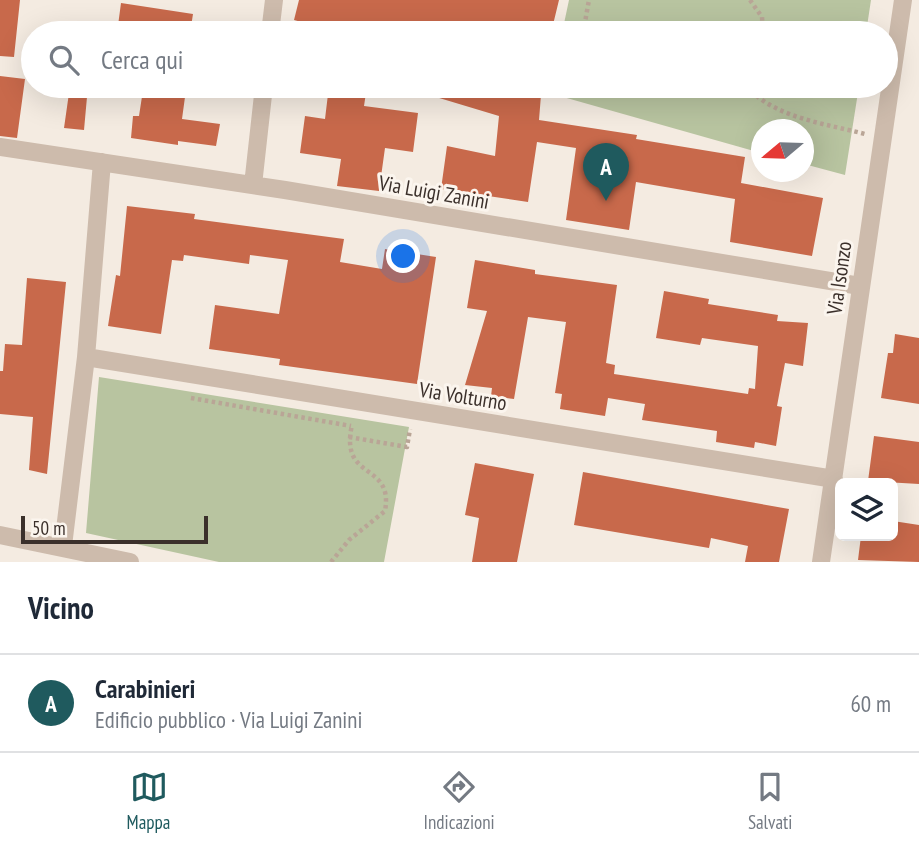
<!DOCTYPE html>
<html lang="it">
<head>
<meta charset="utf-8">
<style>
	:root { --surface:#fff; --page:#f6f6f7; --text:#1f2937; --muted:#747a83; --line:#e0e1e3; --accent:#1f5a5e }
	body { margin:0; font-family:"PT Sans Narrow",sans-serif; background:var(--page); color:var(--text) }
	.controls { position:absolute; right:21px; bottom:21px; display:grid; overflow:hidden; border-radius:10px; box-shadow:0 7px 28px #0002 }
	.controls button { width:63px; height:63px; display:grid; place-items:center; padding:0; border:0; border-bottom:2px solid var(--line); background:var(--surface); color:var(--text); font:35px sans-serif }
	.compass { position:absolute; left:751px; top:119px; width:63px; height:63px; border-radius:50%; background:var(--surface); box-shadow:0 7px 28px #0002; rotate:251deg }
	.scale { position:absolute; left:21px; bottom:18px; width:187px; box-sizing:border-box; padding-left:7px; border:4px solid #3b302b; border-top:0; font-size:19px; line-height:24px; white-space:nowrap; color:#3b302b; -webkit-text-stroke:5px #fbf5ee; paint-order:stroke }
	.you { position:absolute; left:404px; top:257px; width:24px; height:24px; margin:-18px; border:5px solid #fff; border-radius:50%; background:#1a73e8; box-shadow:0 0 0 10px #1a73e833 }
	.badge { display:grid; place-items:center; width:46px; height:46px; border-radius:50%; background:var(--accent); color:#fff; font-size:23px; font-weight:700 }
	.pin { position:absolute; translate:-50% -58px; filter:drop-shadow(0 2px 4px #0008) }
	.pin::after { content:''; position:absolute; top:37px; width:24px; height:21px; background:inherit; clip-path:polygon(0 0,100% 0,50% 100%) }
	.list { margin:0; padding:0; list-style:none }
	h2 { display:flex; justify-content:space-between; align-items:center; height:91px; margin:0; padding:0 28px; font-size:30px }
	h2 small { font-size:23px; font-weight:400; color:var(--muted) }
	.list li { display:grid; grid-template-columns:46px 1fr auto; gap:21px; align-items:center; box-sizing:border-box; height:98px; padding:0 28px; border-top:2px solid var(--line) }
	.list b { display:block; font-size:26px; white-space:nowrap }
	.list p { margin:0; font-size:23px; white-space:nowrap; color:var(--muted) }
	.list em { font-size:23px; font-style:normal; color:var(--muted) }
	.icon { flex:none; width:38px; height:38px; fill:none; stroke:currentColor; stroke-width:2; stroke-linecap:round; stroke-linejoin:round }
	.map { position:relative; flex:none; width:919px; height:562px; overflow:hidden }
	.search { position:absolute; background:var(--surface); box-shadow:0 7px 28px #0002; left:21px; right:21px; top:21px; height:77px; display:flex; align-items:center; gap:18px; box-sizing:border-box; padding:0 24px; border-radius:38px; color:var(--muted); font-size:26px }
	.sheet { height:189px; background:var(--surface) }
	nav { display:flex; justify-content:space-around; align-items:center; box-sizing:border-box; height:98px; border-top:2px solid var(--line); background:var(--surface); font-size:19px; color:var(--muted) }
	nav a { display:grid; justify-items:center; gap:4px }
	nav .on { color:var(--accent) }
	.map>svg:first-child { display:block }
</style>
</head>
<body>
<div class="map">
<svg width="919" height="562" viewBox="0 0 919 562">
	<rect width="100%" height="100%" fill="#f4ebe1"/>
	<!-- green -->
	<path fill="#b8c4a0" d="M569,0H871L866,33H562Z
		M550,86H859L845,175L804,164V130H762L761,153L549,93Z
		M99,377L409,427L384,562H219L86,533Z"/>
	<!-- building -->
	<path fill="#c8694b" d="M0,0H20L14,57L0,56Z
		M299,0H559L551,33H341L294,20Z
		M121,3L193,14L190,33H117Z
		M0,76L25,79L17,138L0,136Z
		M70,86H88L84,130L64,128Z
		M329,86H367L364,106L418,113L413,152L385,148L379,191L337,186L341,159L300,153L305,116L325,119Z
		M416,86H538L536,93L541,95L539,120L637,135L636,139L745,157L741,183L823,198L812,256L730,242L735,199L636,182L629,230L566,220L576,148L537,142L528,202L441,189L447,146L495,156L499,116L416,91Z
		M143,90L185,97L182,119L220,124L216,146L178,141V145L131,138L133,116H139Z
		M127,206L195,214L194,219L344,239L340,262L382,269L385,249L436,257L417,384L279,365L280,359L209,349L215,305L279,314L288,260L250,255L249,264L184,255L183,261L172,260L161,334L108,326L116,275L120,276Z
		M475,260L535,270V274L617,285L606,363L615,365L614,374L748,394L749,388L755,389L758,346L702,338L700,345L656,338L664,291L709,299L708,304L778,315L777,321L808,323L803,366L785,363L777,406L782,407L776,446L755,442L754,448L716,442L717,431L642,420L645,404L608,398L605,416L560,409L562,394L555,393L566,322L528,317L514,399L491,396L492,388L465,385L487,311L467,308Z
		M27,278L66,282L47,474L29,470L33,417L0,414V371H3L5,344L22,345Z
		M895,334L919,338V404L881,398L888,353H893Z
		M874,436L919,442V484L868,481Z
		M475,463L534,474L517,562H472L479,518L465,515Z
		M583,472L789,509L779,562H745L748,546L711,538L709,548L574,525Z
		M893,521L919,525V562L858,560L861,536H893Z"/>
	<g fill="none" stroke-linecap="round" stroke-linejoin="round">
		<!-- path -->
		<path stroke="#b9a596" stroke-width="4.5" stroke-dasharray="3.5 3.5" stroke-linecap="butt" d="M750,0L762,17L763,33
			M583,33L589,0
			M635,86C673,94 708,98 747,87C775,118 827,124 865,134
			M191,398L351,426
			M349,437L407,447L410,429
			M331,562L349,540L385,511C394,461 339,482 352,425"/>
		<!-- street -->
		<path stroke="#cdbbac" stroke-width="18" d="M270,33L274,0
			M0,147L285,190L860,286
			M253,185L264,86
			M86,357L834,479
			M0,535L130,562
			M63,546L86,357L102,162
			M821,562L903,0"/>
	</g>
	<g text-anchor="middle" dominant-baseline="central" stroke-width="6" stroke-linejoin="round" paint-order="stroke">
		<!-- street labels -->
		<g font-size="21" fill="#3b302b" stroke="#fbf5ee">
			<text transform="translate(434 192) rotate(10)">Via Luigi Zanini</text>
			<text transform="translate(839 278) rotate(-82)">Via Isonzo</text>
			<text transform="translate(463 396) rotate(9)">Via Volturno</text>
		</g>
	</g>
</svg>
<div class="controls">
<button><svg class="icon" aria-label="layers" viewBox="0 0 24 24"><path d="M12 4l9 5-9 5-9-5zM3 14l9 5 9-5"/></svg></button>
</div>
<svg class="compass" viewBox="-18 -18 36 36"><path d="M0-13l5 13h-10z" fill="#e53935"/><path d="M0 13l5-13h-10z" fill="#747a83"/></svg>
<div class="scale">50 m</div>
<div class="you"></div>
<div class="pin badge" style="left:606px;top:201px">A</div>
<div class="search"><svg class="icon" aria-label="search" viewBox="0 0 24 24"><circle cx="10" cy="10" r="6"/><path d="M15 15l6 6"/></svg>Cerca qui</div>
</div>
<section class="sheet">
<h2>Vicino<small></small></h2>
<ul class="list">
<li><span class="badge">A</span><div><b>Carabinieri</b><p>Edificio pubblico · Via Luigi Zanini</p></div><em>60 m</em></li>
</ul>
</section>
<nav>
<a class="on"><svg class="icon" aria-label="map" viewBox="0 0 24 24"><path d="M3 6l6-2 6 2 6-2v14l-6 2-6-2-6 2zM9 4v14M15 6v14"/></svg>Mappa</a>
<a><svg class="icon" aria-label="directions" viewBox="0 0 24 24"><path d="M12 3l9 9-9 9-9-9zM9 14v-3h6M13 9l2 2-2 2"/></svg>Indicazioni</a>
<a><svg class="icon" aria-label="saved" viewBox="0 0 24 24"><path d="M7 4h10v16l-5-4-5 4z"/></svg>Salvati</a>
</nav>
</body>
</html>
